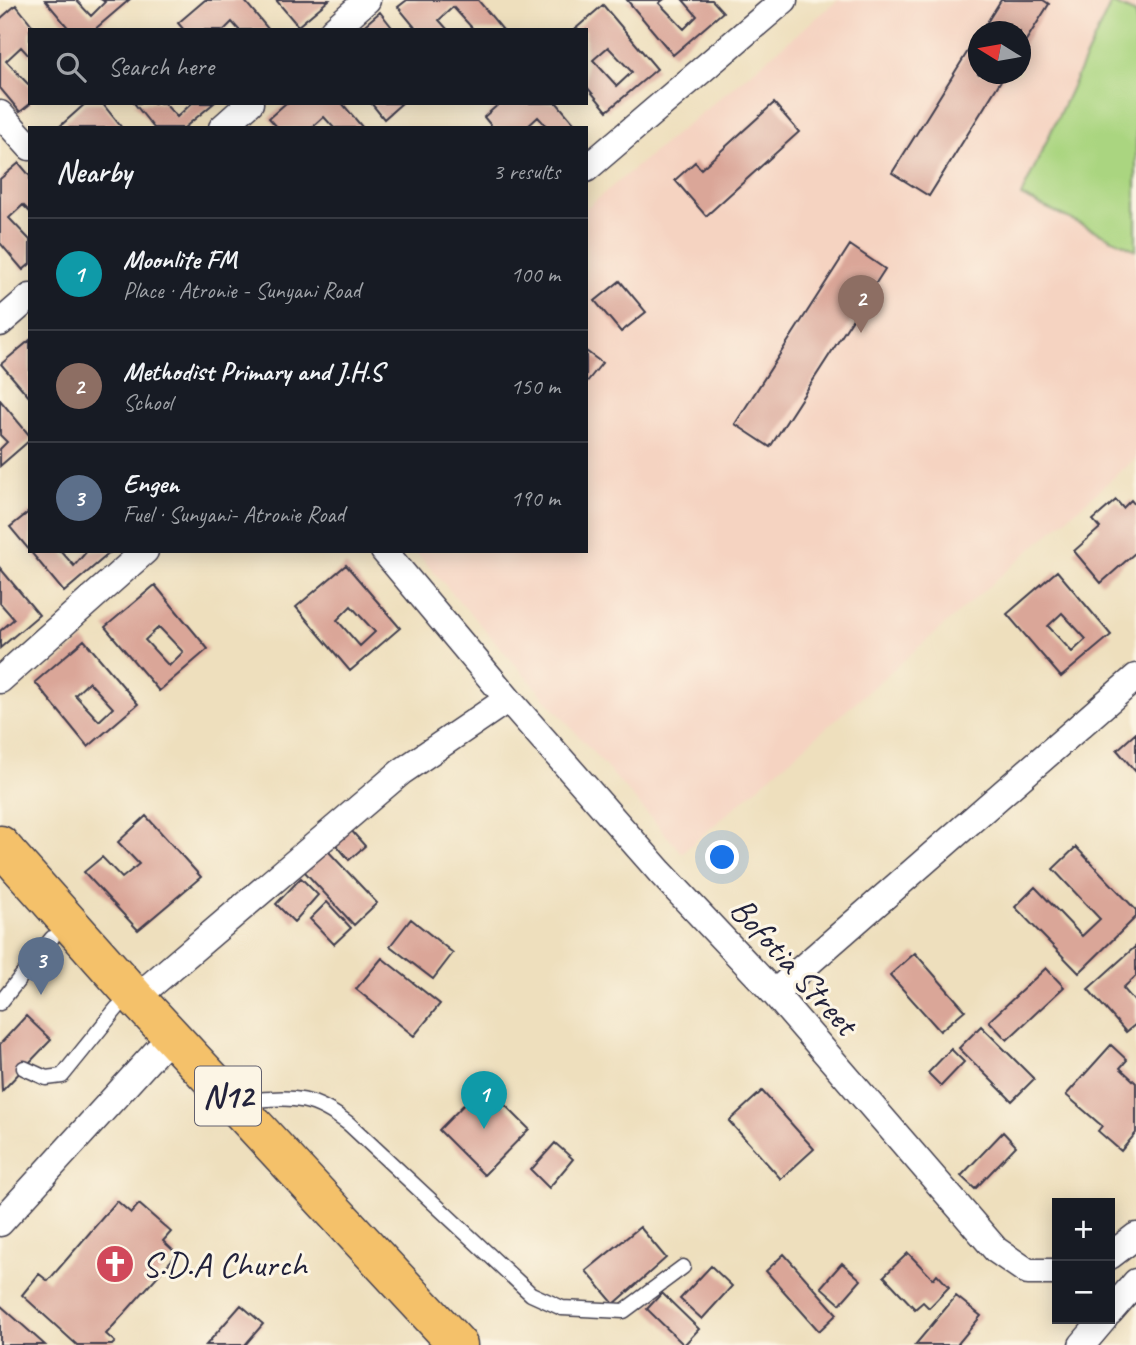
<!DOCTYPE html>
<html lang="en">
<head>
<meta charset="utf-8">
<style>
	:root { --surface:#171b24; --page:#20242c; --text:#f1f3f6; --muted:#9ea1a6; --line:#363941; --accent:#b45309 }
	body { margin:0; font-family:Caveat,sans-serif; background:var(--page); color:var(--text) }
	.controls { position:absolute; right:21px; bottom:21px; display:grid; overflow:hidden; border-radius:0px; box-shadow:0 4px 18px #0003 }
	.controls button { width:63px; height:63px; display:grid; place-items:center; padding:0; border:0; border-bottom:2px solid var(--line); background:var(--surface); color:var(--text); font:35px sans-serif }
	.compass { position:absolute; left:968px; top:21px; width:63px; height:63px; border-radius:50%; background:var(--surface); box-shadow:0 4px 18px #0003; rotate:281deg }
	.you { position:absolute; left:723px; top:858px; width:24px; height:24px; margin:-18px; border:5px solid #fff; border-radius:50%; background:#1a73e8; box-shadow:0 0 0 10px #1a73e833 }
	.badge { display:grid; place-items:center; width:46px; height:46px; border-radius:50%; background:var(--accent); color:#fff; font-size:23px; font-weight:700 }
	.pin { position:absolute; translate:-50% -58px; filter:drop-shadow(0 2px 4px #0008) }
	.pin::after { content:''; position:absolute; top:37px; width:24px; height:21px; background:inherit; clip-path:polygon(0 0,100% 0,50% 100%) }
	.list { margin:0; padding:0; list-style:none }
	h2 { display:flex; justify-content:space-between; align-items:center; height:91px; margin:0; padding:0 28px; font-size:30px }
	h2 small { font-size:23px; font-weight:400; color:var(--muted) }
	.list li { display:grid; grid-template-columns:46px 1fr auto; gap:21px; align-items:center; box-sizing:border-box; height:112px; padding:0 28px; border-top:2px solid var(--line) }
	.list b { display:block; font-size:26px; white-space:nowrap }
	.list p { margin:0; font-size:23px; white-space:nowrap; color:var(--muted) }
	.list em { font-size:23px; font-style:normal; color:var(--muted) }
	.icon { flex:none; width:38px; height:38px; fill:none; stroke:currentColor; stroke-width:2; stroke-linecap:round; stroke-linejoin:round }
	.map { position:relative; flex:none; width:1136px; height:1345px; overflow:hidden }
	.search { position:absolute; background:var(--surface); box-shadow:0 4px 18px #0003; left:28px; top:28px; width:560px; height:77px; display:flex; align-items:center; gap:18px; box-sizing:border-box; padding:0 24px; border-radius:0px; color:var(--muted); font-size:26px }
	.panel { position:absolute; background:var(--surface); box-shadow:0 4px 18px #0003; left:28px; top:126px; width:560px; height:427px; border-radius:0px }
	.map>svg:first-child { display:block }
</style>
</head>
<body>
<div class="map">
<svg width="1136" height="1345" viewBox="0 0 1136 1345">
	<rect width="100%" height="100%" fill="#fcf5e5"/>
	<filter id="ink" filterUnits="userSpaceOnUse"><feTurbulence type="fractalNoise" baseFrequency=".0143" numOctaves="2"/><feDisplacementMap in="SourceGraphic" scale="14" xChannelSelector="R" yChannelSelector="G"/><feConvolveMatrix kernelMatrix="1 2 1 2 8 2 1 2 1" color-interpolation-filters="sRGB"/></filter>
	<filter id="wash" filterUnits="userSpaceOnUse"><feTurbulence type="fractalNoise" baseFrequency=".00686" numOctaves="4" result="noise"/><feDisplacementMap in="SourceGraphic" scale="28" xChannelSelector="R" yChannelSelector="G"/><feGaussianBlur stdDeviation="1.57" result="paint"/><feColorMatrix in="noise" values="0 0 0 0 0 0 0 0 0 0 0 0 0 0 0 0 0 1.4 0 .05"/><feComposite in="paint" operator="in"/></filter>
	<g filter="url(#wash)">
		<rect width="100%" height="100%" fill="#eedfbd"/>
		<!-- built -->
		<path fill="#f5d3c1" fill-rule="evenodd" d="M838,0H1136V458L682,853L415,551H586V208ZM978,32H1020V74H978Z"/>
		<!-- green -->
		<path fill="#aad580" stroke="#667c5e" stroke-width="2" d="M1111,3L1136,14V250L1021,196Z"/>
		<g id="blocks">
			<!-- building -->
			<path fill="#daa698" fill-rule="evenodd" d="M45,0H76L91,16L105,2L102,0H129L94,30H70Z
				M205,0H244L269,30H239L232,22L224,30H184L178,23Z
				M276,0H329L298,26Z
				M407,0H478L503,30H474L453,7L439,20L448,30H417L398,7Z
				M627,0H663L659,3L684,29L697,16L683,0H712L723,12L673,55Z
				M1001,0H1043L1049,4L1020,50V32H981Z
				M16,5L36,30H30V57L21,47L6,61L30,86V104L20,112L0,88V19Z
				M603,5L657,69L607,111L586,86V30H574ZM608,47L632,72L617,86L593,60Z
				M380,12L394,30H359Z
				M978,35V74H1005L929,196L892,173Z
				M86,103H102L122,128H58Z
				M134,103H164L177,117L192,103H214L184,128H154Z
				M286,103H342L363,128H334L324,117L312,128H278L269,118Z
				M371,103H402L384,119Z
				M500,103H557L578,128H548L538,117L526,128H493L484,117Z
				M774,103L799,132L706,216L675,180L695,162L701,169Z
				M19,163L30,176V212L23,205L9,218L30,240V264L23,270L0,243V179Z
				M850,245L885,269L770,447L735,424Z
				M620,281L646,312L621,332L595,301Z
				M30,340V398L1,364Z
				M586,351L602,363L586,383Z
				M0,400L30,436V440L0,466V449L7,442L0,435Z
				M1116,500L1123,508L1131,500L1136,506V552L1101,583L1074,551L1100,528L1093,520Z
				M30,511V551L10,527Z
				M30,551H61L74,566L87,551H112L64,592Z
				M346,565L400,628L350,671L296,607ZM351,606L375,632L360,646L337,620Z
				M0,568L39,615L0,648V631L14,619L0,603Z
				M1057,571L1111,635L1061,677L1007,614ZM1062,613L1086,639L1072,652L1048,626Z
				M155,585L208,649L159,691L105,627ZM159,627L183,652L169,666L145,640Z
				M84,640L138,704L88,747L35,682ZM89,682L113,708L99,721L75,695Z
				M1136,733V772L1117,750Z
				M146,816L201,877L138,930L84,872L102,857L122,878L139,864L118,842Z
				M350,829L365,846L349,860L334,842Z
				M1076,847L1136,910V917L1079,973L1015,907L1035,887L1082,936L1100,919L1053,869Z
				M327,850L377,903L354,925L304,871Z
				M301,878L318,895L294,922L276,904Z
				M327,902L351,928L334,944L310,919Z
				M411,919L453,953L433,979L390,946Z
				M1136,946V976L1123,988L1136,1003V1024L1126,1032L1088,989Z
				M915,953L965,1010L940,1031L890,975Z
				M382,958L440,1004L414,1036L356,989Z
				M1046,968L1064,987L1007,1040L989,1021Z
				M26,1016L51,1040L2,1091L0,1044Z
				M981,1026L1034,1079L1012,1101L959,1048Z
				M1111,1045L1127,1060L1120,1068L1136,1083V1133L1121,1151L1098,1131L1102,1126L1066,1095Z
				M951,1049L964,1062L941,1086L928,1073Z
				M484,1084L529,1129L484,1175L439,1130Z
				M762,1091L814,1149L781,1179L729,1121Z
				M1003,1132L1016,1146L975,1189L961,1176Z
				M555,1143L573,1159L549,1188L531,1170Z
				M117,1201L131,1213L139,1204L171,1232L163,1241L177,1254L106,1334L115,1342L112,1345H77L22,1295L39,1274L48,1281Z
				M640,1227L666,1258L614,1304L586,1271Z
				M908,1253L933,1279L937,1274L949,1287L929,1308L923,1302L915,1309L884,1276Z
				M784,1254L837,1314L819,1331L766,1271Z
				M842,1263L861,1280L840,1304L821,1287Z
				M711,1266L732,1286L702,1319L680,1299Z
				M662,1293L699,1329L684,1345L647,1309Z
				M956,1296L981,1316L957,1345H915Z
				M0,1305L45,1345H0Z
				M241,1305L263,1324L245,1345H206Z"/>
		</g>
	</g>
	<g filter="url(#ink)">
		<use href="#blocks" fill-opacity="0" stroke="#413e4e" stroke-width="2"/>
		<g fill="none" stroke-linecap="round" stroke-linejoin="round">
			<defs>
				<path id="lane" d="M0,1003L52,938
					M24,1068L46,1078L62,1076L117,1008
					M240,1101C290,1098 308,1092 349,1124L531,1294L562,1308L624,1311L683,1267"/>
				<path id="street" d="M333,30L367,0
					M0,114L30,147
					M222,128L250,103
					M586,169L784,0
					M0,323L30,297
					M384,551L508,699L660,872L774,993L996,1250L1028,1272H1057
					M0,680L145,551
					M774,993L1136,677
					M136,998L401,772L508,699
					M0,1223L157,1051
					M1110,1256L1136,1236
					M1110,1312L1136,1282
					M1082,1345L1104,1319"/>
				<path id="highway" d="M0,845L136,998L458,1345"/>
			</defs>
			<!-- lane casing -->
			<use href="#lane" stroke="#413e4e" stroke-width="17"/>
			<!-- street casing -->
			<use href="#street" stroke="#413e4e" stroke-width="29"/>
			<!-- highway casing -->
			<use href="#highway" stroke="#413e4e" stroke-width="41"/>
			<!-- lane -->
			<use href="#lane" stroke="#fff" stroke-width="14"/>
			<!-- street -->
			<use href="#street" stroke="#fff" stroke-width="26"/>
			<!-- highway -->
			<use href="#highway" stroke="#f4c16b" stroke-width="38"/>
		</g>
	</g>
	<!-- icons -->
	<defs>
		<symbol id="church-disc" viewBox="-11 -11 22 22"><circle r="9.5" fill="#d1495b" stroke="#fcf5e5"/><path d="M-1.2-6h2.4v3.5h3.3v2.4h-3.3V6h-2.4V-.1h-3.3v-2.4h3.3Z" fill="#fff"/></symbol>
	</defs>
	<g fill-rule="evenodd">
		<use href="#church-disc" x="93" y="1242" width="44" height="44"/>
	</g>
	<g text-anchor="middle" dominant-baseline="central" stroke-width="6" stroke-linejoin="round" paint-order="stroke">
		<!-- shield labels -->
		<rect fill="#fcf5e5" stroke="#63616e" stroke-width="2" x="195" y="1066.5" width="66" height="59" rx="5"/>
		<g font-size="33" font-weight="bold" fill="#22223b">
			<text x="228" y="1096">N12</text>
		</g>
		<!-- street labels -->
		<g font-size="35" fill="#22223b" stroke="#fcf5e5">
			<text transform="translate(794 966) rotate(48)">Bofotia Street</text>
		</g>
		<!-- poi labels -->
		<g font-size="35" fill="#22223b" stroke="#fcf5e5" text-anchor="start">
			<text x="142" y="1264">S.D.A Church</text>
		</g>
	</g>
</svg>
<div class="controls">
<button>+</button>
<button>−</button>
</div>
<svg class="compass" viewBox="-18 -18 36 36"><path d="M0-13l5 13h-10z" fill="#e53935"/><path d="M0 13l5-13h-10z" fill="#9ea1a6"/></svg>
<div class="you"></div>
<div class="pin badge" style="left:484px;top:1129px;background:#0f9aa8">1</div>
<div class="pin badge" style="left:861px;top:333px;background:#8d6e63">2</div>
<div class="pin badge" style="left:41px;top:995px;background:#5c6f8a">3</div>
<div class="search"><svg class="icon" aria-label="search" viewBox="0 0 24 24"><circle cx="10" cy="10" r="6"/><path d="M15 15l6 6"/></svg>Search here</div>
<section class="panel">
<h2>Nearby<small>3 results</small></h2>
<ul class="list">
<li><span class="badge" style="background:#0f9aa8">1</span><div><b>Moonlite FM</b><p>Place · Atronie - Sunyani Road</p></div><em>100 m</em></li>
<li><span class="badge" style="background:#8d6e63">2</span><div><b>Methodist Primary and J.H.S</b><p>School</p></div><em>150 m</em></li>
<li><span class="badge" style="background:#5c6f8a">3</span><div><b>Engen</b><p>Fuel · Sunyani- Atronie Road</p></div><em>190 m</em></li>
</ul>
</section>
</div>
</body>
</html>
